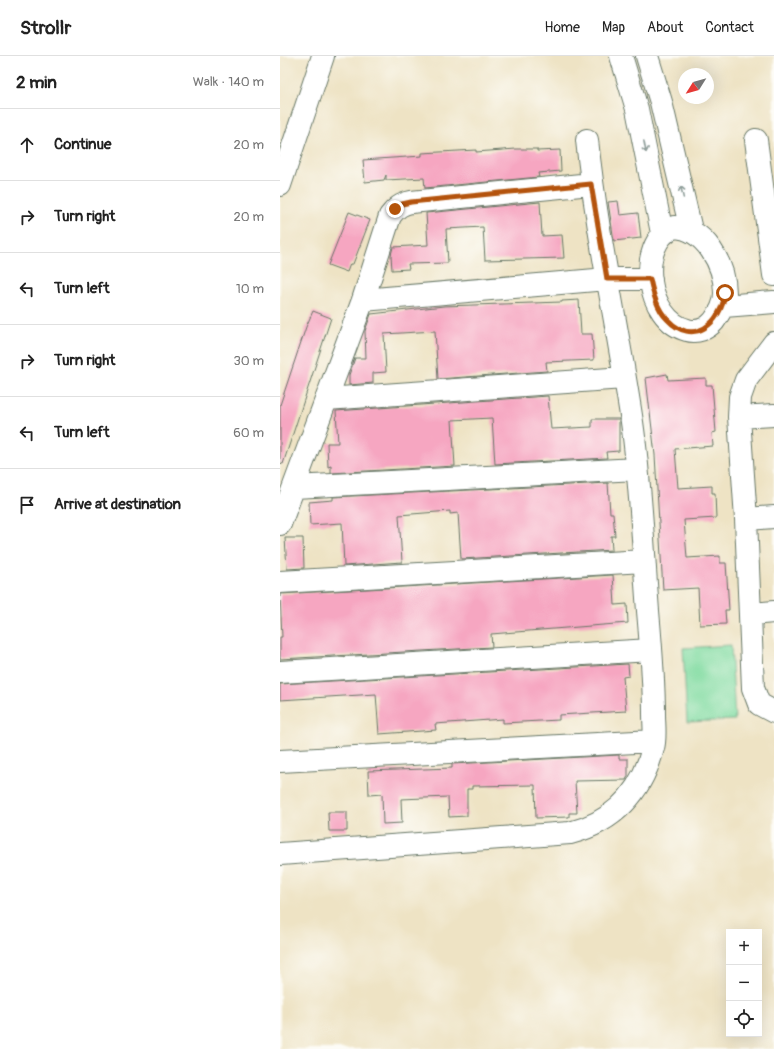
<!DOCTYPE html>
<html lang="en">
<head>
<meta charset="utf-8">
<style>
	:root { --surface:#fff; --page:#f6f6f6; --text:#222; --muted:#767676; --line:#e0e0e0 }
	body { margin:0; font-family:Pangolin,sans-serif; background:var(--page); color:var(--text) }
	.controls { position:absolute; right:12px; bottom:12px; display:grid; overflow:hidden; border-radius:0px; box-shadow:0 4px 16px #0002 }
	.controls button { width:36px; height:36px; display:grid; place-items:center; padding:0; border:0; border-bottom:1px solid var(--line); background:var(--surface); color:var(--text); font:20px sans-serif }
	.compass { position:absolute; left:398px; top:12px; width:36px; height:36px; border-radius:50%; background:var(--surface); box-shadow:0 4px 16px #0002; rotate:233deg }
	.stop { position:absolute; width:12px; height:12px; margin:-9px; border:3px solid #b45309; border-radius:50%; background:#fff }
	.stop.end { background:#b45309; border-color:#fff; box-shadow:0 1px 4px #0008 }
	.list { margin:0; padding:0; list-style:none }
	h2 { display:flex; justify-content:space-between; align-items:center; height:52px; margin:0; padding:0 16px; font-size:17px }
	h2 small { font-size:13px; font-weight:400; color:var(--muted) }
	.list li { display:grid; grid-template-columns:26px 1fr auto; gap:12px; align-items:center; box-sizing:border-box; height:72px; padding:0 16px; border-top:1px solid var(--line) }
	.list b { display:block; font-size:15px; white-space:nowrap }
	.list em { font-size:13px; font-style:normal; color:var(--muted) }
	.icon { flex:none; width:22px; height:22px; fill:none; stroke:currentColor; stroke-width:2; stroke-linecap:round; stroke-linejoin:round }
	.map { position:relative; flex:none; width:494px; height:993px; overflow:hidden }
	header { display:flex; align-items:center; gap:24px; box-sizing:border-box; height:56px; padding:0 20px; background:var(--surface); border-bottom:1px solid var(--line) }
	header strong { font-size:19px }
	nav { display:flex; gap:22px; margin-inline-start:auto; font-size:14px }
	main { display:flex }
	aside { flex:1; background:var(--surface) }
	.map>svg:first-child { display:block }
</style>
</head>
<body>
<header>
<strong>Strollr</strong>
<nav><a>Home</a><a>Map</a><a>About</a><a>Contact</a></nav>
</header>
<main>
<aside>
<h2>2 min<small>Walk · 140 m</small></h2>
<ul class="list">
<li><svg class="icon" aria-label="ahead" viewBox="0 0 24 24"><path d="M12 20V5M6 11l6-6 6 6"/></svg><div><b>Continue</b></div><em>20 m</em></li>
<li><svg class="icon" aria-label="right" viewBox="0 0 24 24"><path d="M7 20v-9h11M14 6l5 5-5 5"/></svg><div><b>Turn right</b></div><em>20 m</em></li>
<li><svg class="icon" aria-label="left" viewBox="0 0 24 24"><path d="M17 20v-9H6M10 6l-5 5 5 5"/></svg><div><b>Turn left</b></div><em>10 m</em></li>
<li><svg class="icon" aria-label="right" viewBox="0 0 24 24"><path d="M7 20v-9h11M14 6l5 5-5 5"/></svg><div><b>Turn right</b></div><em>30 m</em></li>
<li><svg class="icon" aria-label="left" viewBox="0 0 24 24"><path d="M17 20v-9H6M10 6l-5 5 5 5"/></svg><div><b>Turn left</b></div><em>60 m</em></li>
<li><svg class="icon" aria-label="arrive" viewBox="0 0 24 24"><path d="M6 21V4h12l-3 4 3 4H6"/></svg><div><b>Arrive at destination</b></div></li>
</ul>
</aside>
<div class="map">
<svg width="494" height="993" viewBox="0 0 494 993">
	<rect width="100%" height="100%" fill="#fdfcf7"/>
	<filter id="ink" filterUnits="userSpaceOnUse"><feTurbulence type="fractalNoise" baseFrequency=".025" numOctaves="2"/><feDisplacementMap in="SourceGraphic" scale="8" xChannelSelector="R" yChannelSelector="G"/><feConvolveMatrix kernelMatrix="1 2 1 2 8 2 1 2 1" color-interpolation-filters="sRGB"/></filter>
	<filter id="wash" filterUnits="userSpaceOnUse"><feTurbulence type="fractalNoise" baseFrequency=".012" numOctaves="4" result="noise"/><feDisplacementMap in="SourceGraphic" scale="16" xChannelSelector="R" yChannelSelector="G"/><feGaussianBlur stdDeviation="0.9" result="paint"/><feColorMatrix in="noise" values="0 0 0 0 0 0 0 0 0 0 0 0 0 0 0 0 0 1.4 0 .05"/><feComposite in="paint" operator="in"/></filter>
	<g filter="url(#wash)">
		<rect width="100%" height="100%" fill="#eee3c4"/>
		<!-- green -->
		<path fill="#81dba1" stroke="#508c6a" d="M451,589L455,664L407,666L403,592Z"/>
		<g id="blocks">
			<!-- building -->
			<path fill="#f6a6c1" d="M236,93H257V95L280,94L281,115L258,117L259,121L145,132L144,122L106,124V119L104,124L85,126L83,104L142,100V97L196,94V96Z
				M338,145L340,159L358,157L361,182L334,185L328,146Z
				M260,146L262,180L282,179L284,202L205,204L203,171L166,173L168,207L128,208L129,213L112,214L111,199L113,191L148,189L146,157Z
				M69,156L90,164L73,208H70L67,216L48,209Z
				M299,244L301,278H312L314,304L266,306L267,315L158,323L155,275L104,278L106,316L93,317V327L69,329V319L75,302H86L85,275L91,258L164,250L282,246V245Z
				M33,255L51,262L3,408L0,407V349L26,271Z
				M387,318L388,324L426,322V329H432L436,376L432,377L433,390L395,393L398,432L432,430V437H435L436,462L404,464L407,502L440,500V507H446L449,554H445L446,568L420,569L418,532L383,534L375,399L366,322Z
				M268,340L271,373L312,371V363H339V395L326,396L327,402L215,408L212,362L172,364L175,410L51,417V410L48,411L47,387H58L56,355Z
				M328,427L330,457H333L335,480H331L332,494L181,503L178,457L170,458V455L119,459L122,506L64,510L62,467L30,469L29,446L53,444V441Z
				M5,482H23L24,512L7,513Z
				M333,519L335,549L347,548L348,567L211,578L212,591L0,603V581H2L0,538Z
				M348,608L349,620L343,621L346,655L279,659V664L223,667V663L155,668L156,674L99,678L96,638L0,644V628Z
				M339,699V703H348V720L346,724L295,725L297,757H289V761L256,762L255,729L192,730V733H187V760L169,761L168,741L121,743L122,767L103,768L102,738L89,739L88,715L172,712V708Z
				M48,756H67V775H49Z"/>
		</g>
	</g>
	<g filter="url(#ink)">
		<use href="#blocks" fill-opacity="0" stroke="#677766" stroke-width="1"/>
		<g fill="none" stroke-linecap="round" stroke-linejoin="round">
			<defs>
				<path id="minor" d="M341,0L357,53L382,177
					M367,0L381,46L411,174
					M476,84L494,219
					M0,129L43,0
					M394,171C425,172 445,209 445,237C445,249 440,256 434,265C427,273 417,277 407,274C367,264 355,188 394,171Z
					M83,244L327,223H371
					M444,250L494,246
					M494,287L466,324L460,341L459,361L466,463L473,632L479,648L494,656
					M46,343L344,322
					M459,361L494,359
					M14,431L357,413
					M466,463L494,461
					M0,468L83,244L110,160C116,152 121,148 131,146L311,128
					M0,526L364,505
					M470,558L494,556
					M0,616L371,594
					M0,705L374,685
					M0,798L290,777C334,766 362,736 373,692C376,681 374,669 374,658C374,624 371,589 368,555C363,492 361,429 352,366C338,272 317,179 307,84"/>
			</defs>
			<!-- minor casing -->
			<use href="#minor" stroke="#677766" stroke-width="24"/>
			<!-- minor -->
			<use href="#minor" stroke="#fff" stroke-width="22"/>
		</g>
		<!-- one-way arrows -->
		<defs><path id="oneway-shaft" d="M-6 0H5M1.5-3L5.5 0L1.5 3" fill="none" stroke-width="1.6" stroke-linecap="round" stroke-linejoin="round"/></defs>
		<g stroke="#8f9e9a">
			<use href="#oneway-shaft" transform="translate(365 91) rotate(79)"/>
			<use href="#oneway-shaft" transform="translate(402 136) rotate(-103)"/>
		</g>
	</g>
	<g fill="none" stroke-linecap="round" stroke-linejoin="round" filter="url(#ink)">
		<!-- route -->
		<path stroke="#b45309" stroke-width="5" d="M115,153L122,148L131,146L311,128L327,223H370C373,237 377,253 387,263C413,291 441,268 445,237"/>
	</g>
</svg>
<div class="controls">
<button>+</button>
<button>−</button>
<button><svg class="icon" aria-label="locate" viewBox="0 0 24 24"><circle cx="12" cy="12" r="6"/><path d="M12 2v4M12 18v4M2 12h4M18 12h4"/></svg></button>
</div>
<svg class="compass" viewBox="-18 -18 36 36"><path d="M0-13l5 13h-10z" fill="#e53935"/><path d="M0 13l5-13h-10z" fill="#767676"/></svg>
<div class="stop" style="left:445px;top:237px"></div>
<div class="stop end" style="left:115px;top:153px"></div>
</div>
</main>
</body>
</html>
